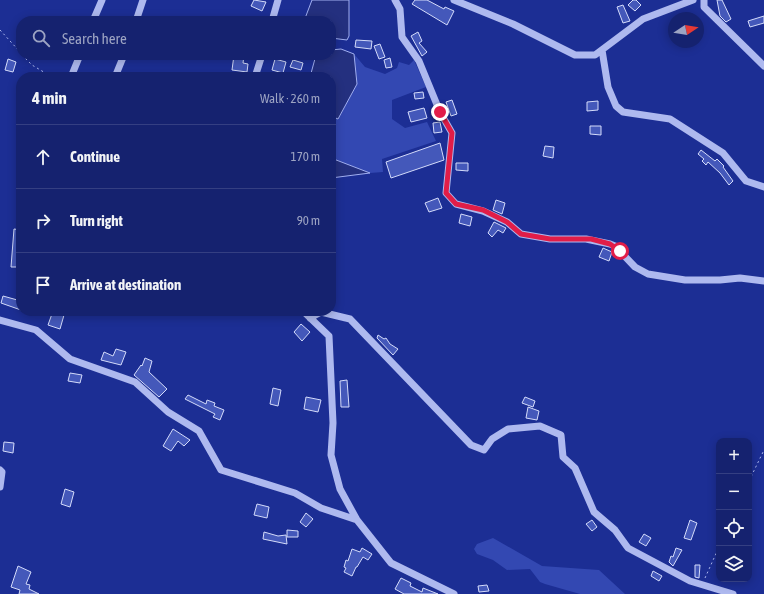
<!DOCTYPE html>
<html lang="en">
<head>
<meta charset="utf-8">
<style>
	:root { --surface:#15226f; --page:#222f77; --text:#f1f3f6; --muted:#9da4c3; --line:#343f82 }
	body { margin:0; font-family:"Asap Condensed",sans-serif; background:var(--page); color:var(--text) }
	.controls { position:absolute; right:12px; bottom:12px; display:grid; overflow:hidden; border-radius:8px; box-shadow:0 2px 10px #0003 }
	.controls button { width:36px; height:36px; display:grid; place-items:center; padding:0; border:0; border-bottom:1px solid var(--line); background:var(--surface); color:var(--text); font:20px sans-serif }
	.compass { position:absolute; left:668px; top:12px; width:36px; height:36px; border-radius:50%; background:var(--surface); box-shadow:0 2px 10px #0003; rotate:78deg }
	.stop { position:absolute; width:12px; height:12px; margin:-9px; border:3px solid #e11d48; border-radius:50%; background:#fff }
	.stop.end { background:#e11d48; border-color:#fff; box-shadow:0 1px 4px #0008 }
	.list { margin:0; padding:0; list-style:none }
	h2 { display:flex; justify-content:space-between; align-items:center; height:52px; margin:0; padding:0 16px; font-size:17px }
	h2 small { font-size:13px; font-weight:400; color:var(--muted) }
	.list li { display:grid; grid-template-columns:26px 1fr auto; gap:12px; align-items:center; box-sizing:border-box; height:64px; padding:0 16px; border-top:1px solid var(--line) }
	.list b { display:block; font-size:15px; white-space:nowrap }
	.list em { font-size:13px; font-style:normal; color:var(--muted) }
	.icon { flex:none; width:22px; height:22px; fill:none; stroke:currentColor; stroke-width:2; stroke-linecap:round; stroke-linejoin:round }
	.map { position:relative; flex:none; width:764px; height:594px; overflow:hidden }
	.search { position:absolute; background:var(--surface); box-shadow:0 2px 10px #0003; left:16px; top:16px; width:320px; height:44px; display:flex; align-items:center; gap:10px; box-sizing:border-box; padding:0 14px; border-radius:16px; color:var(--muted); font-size:15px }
	.panel { position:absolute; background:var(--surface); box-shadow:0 2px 10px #0003; left:16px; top:72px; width:320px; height:244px; border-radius:16px }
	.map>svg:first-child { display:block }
</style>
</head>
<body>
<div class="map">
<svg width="764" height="594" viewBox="0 0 764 594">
	<rect width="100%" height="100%" fill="#1c2e94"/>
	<!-- green -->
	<path fill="#3348b2" d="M354,54L365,67L385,74L397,68L399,62L409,65L414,60L426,87L392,100V119L405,128L427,122L436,141L382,159L383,172L370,173L331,158V116L338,119L357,84Z
		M493,538L542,566L599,570L625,594H580L545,584L540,582L530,569L507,570L493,560L477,554L474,549L477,544Z"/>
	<!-- water -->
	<path fill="#24307f" stroke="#a1aff1" d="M312,0H349V36L347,40L331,38V21H304Z
		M341,49L354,54L357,84L338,119L331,116V77H310L316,55H331V50Z
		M331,158L370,173L331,178Z"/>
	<!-- building -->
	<path fill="#4458ba" stroke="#d4dbfa" d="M254,0L266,2L262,11L251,6Z
		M415,0H427L444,9L445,7L454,11L447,25L412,4Z
		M633,0H636L641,5L635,11L628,5Z
		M717,0H722L731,19L726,22L720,16Z
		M623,5L630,21L623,23L617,7Z
		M764,16V23L750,27L748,21Z
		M418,32L422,41L419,43L427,52L422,56L411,36Z
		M356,40L372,41L371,49L355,47Z
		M380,44L385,57L379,59L374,46Z
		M234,55H244L243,63L248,64L247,72L232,70Z
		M390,58L392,67L386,68L384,60Z
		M8,59L16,62L13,72L5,70Z
		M275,59L286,62L283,73L272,70Z
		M293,60L303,63L301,70L290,67Z
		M423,92L424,98L415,99L414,93Z
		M452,100L457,114L451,116L446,102Z
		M598,101V110L587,111V102Z
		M424,108L427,118L411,122L408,112Z
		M440,122L442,132L434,133L433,123Z
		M590,126H601V135L590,134Z
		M440,143L444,160L391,178L386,162Z
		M545,146L554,147L553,158L543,156Z
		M701,150L715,161L717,159L724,166L723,167L733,181L729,185L720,173L708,162L706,165L702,161L704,159L698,154Z
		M456,163H468V171L456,170Z
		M438,198L442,208L429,212L425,203Z
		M496,200L505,203L502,214L493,210Z
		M461,214L472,217L470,226L459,223Z
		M494,222L506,228L503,233L498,230L492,237L488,233Z
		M14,229L21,230L18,267H11Z
		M603,248L612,252L609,261L599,257Z
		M3,296L21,301V310L1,303Z
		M53,311L64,315L60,329L48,325Z
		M301,324L310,332L302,341L294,332Z
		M378,335L384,339L386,338L390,344L398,349L393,355L377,338Z
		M116,349L126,352L121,365L101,360L104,352L113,356Z
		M145,358L152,361L149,372L167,389L159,397L134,375L141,365L142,366Z
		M70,373L82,375L80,383L68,381Z
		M347,380L349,407H341L340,381Z
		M273,388L281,390L278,406L270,404Z
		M188,395L206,404L207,400L215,403L214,406L224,410L220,420L213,417L215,414L185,399Z
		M306,397L321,400L318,412L304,409Z
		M525,397L535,401L533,407L522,403Z
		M528,407L539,411L537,420L526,418Z
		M173,429L190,440L184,446L178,441L171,451L163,446Z
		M4,442L14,443L13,453L3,451Z
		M65,489L74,492L70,507L61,504Z
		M257,504L269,507L267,518L254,515Z
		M306,513L313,519L306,527L300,522Z
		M592,520L597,527L592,531L586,524Z
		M690,520L697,523L691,540L684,538Z
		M287,530L298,531V537H287Z
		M264,532L278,536L286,535L287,544L263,539Z
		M644,534L651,538L646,546L639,542Z
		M362,548L372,554L368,560L363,557L357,567H356L352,576L344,572L346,568L344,567L346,560L348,561L352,549L360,552Z
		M676,548L682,550L673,566L669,562L671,556L673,557Z
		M695,565H700L699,578L695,577Z
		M18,566L31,572L26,584L30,585L29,589L39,594H19L20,590L11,587Z
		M653,571L662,576L659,581L651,576Z
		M401,578L411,583L410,586L422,592L423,588L438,594H404L395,589Z
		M487,585L489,591L479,592L478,586Z"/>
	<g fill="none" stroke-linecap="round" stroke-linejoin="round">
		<!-- path -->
		<path stroke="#aeb9ef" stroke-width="1" stroke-dasharray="2 3" stroke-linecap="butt" d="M0,30L21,53
			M22,55L32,65L52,77
			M749,481L764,450
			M705,578L719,547"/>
		<!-- minor -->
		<path stroke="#aeb9ef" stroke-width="7" d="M395,0L400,9L402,37L419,61L440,112L452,133L446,193L456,204L483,211L507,222L521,234L550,239H586L610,244L615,246L635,267L648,274L685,280H720L740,278L764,281
			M454,0L513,24L575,55H595L643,19L693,0
			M704,0V7L764,66
			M93,21L102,0
			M136,21L143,0
			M272,21L278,0
			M602,50L608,87L616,106L623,112L670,119L723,153L746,181L764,187
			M71,77L80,55
			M115,77L124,55
			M255,77L262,55
			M303,311L329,336L333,423L331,455L340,489L357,520L391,563L454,594
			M310,318L321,312L350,319L471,445L484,450L492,439L508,429L540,426L561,435L563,457L575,468L594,512L615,530L628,548L690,581L733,594
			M0,320L36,330L70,359L135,382L168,412L199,431L221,470L295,493L321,508L357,520
			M0,470L2,472L0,487"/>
	</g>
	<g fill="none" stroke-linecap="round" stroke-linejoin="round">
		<!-- route -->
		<path stroke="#e11d48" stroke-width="5" d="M440,112L452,133L446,193L456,204L483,210L507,222L521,234L550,239H591L610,244L620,251"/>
	</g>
</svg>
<div class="controls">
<button>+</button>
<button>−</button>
<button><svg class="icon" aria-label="locate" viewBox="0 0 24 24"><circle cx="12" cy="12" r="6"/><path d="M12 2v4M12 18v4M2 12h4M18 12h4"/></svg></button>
<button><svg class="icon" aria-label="layers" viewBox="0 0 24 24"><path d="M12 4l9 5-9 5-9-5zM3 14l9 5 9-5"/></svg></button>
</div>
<svg class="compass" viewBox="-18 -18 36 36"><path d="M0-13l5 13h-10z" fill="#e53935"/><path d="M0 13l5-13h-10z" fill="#9da4c3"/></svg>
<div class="stop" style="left:620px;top:251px"></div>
<div class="stop end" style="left:440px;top:112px"></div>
<div class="search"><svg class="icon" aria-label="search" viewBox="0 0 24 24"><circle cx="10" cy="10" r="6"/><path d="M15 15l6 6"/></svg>Search here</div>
<section class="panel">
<h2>4 min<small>Walk · 260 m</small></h2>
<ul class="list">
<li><svg class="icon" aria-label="ahead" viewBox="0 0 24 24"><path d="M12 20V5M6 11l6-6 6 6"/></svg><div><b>Continue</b></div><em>170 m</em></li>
<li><svg class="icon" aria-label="right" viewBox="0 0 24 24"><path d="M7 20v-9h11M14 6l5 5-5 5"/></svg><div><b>Turn right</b></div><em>90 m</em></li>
<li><svg class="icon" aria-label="arrive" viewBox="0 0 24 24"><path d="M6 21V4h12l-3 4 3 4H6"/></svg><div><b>Arrive at destination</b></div></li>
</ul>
</section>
</div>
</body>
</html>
